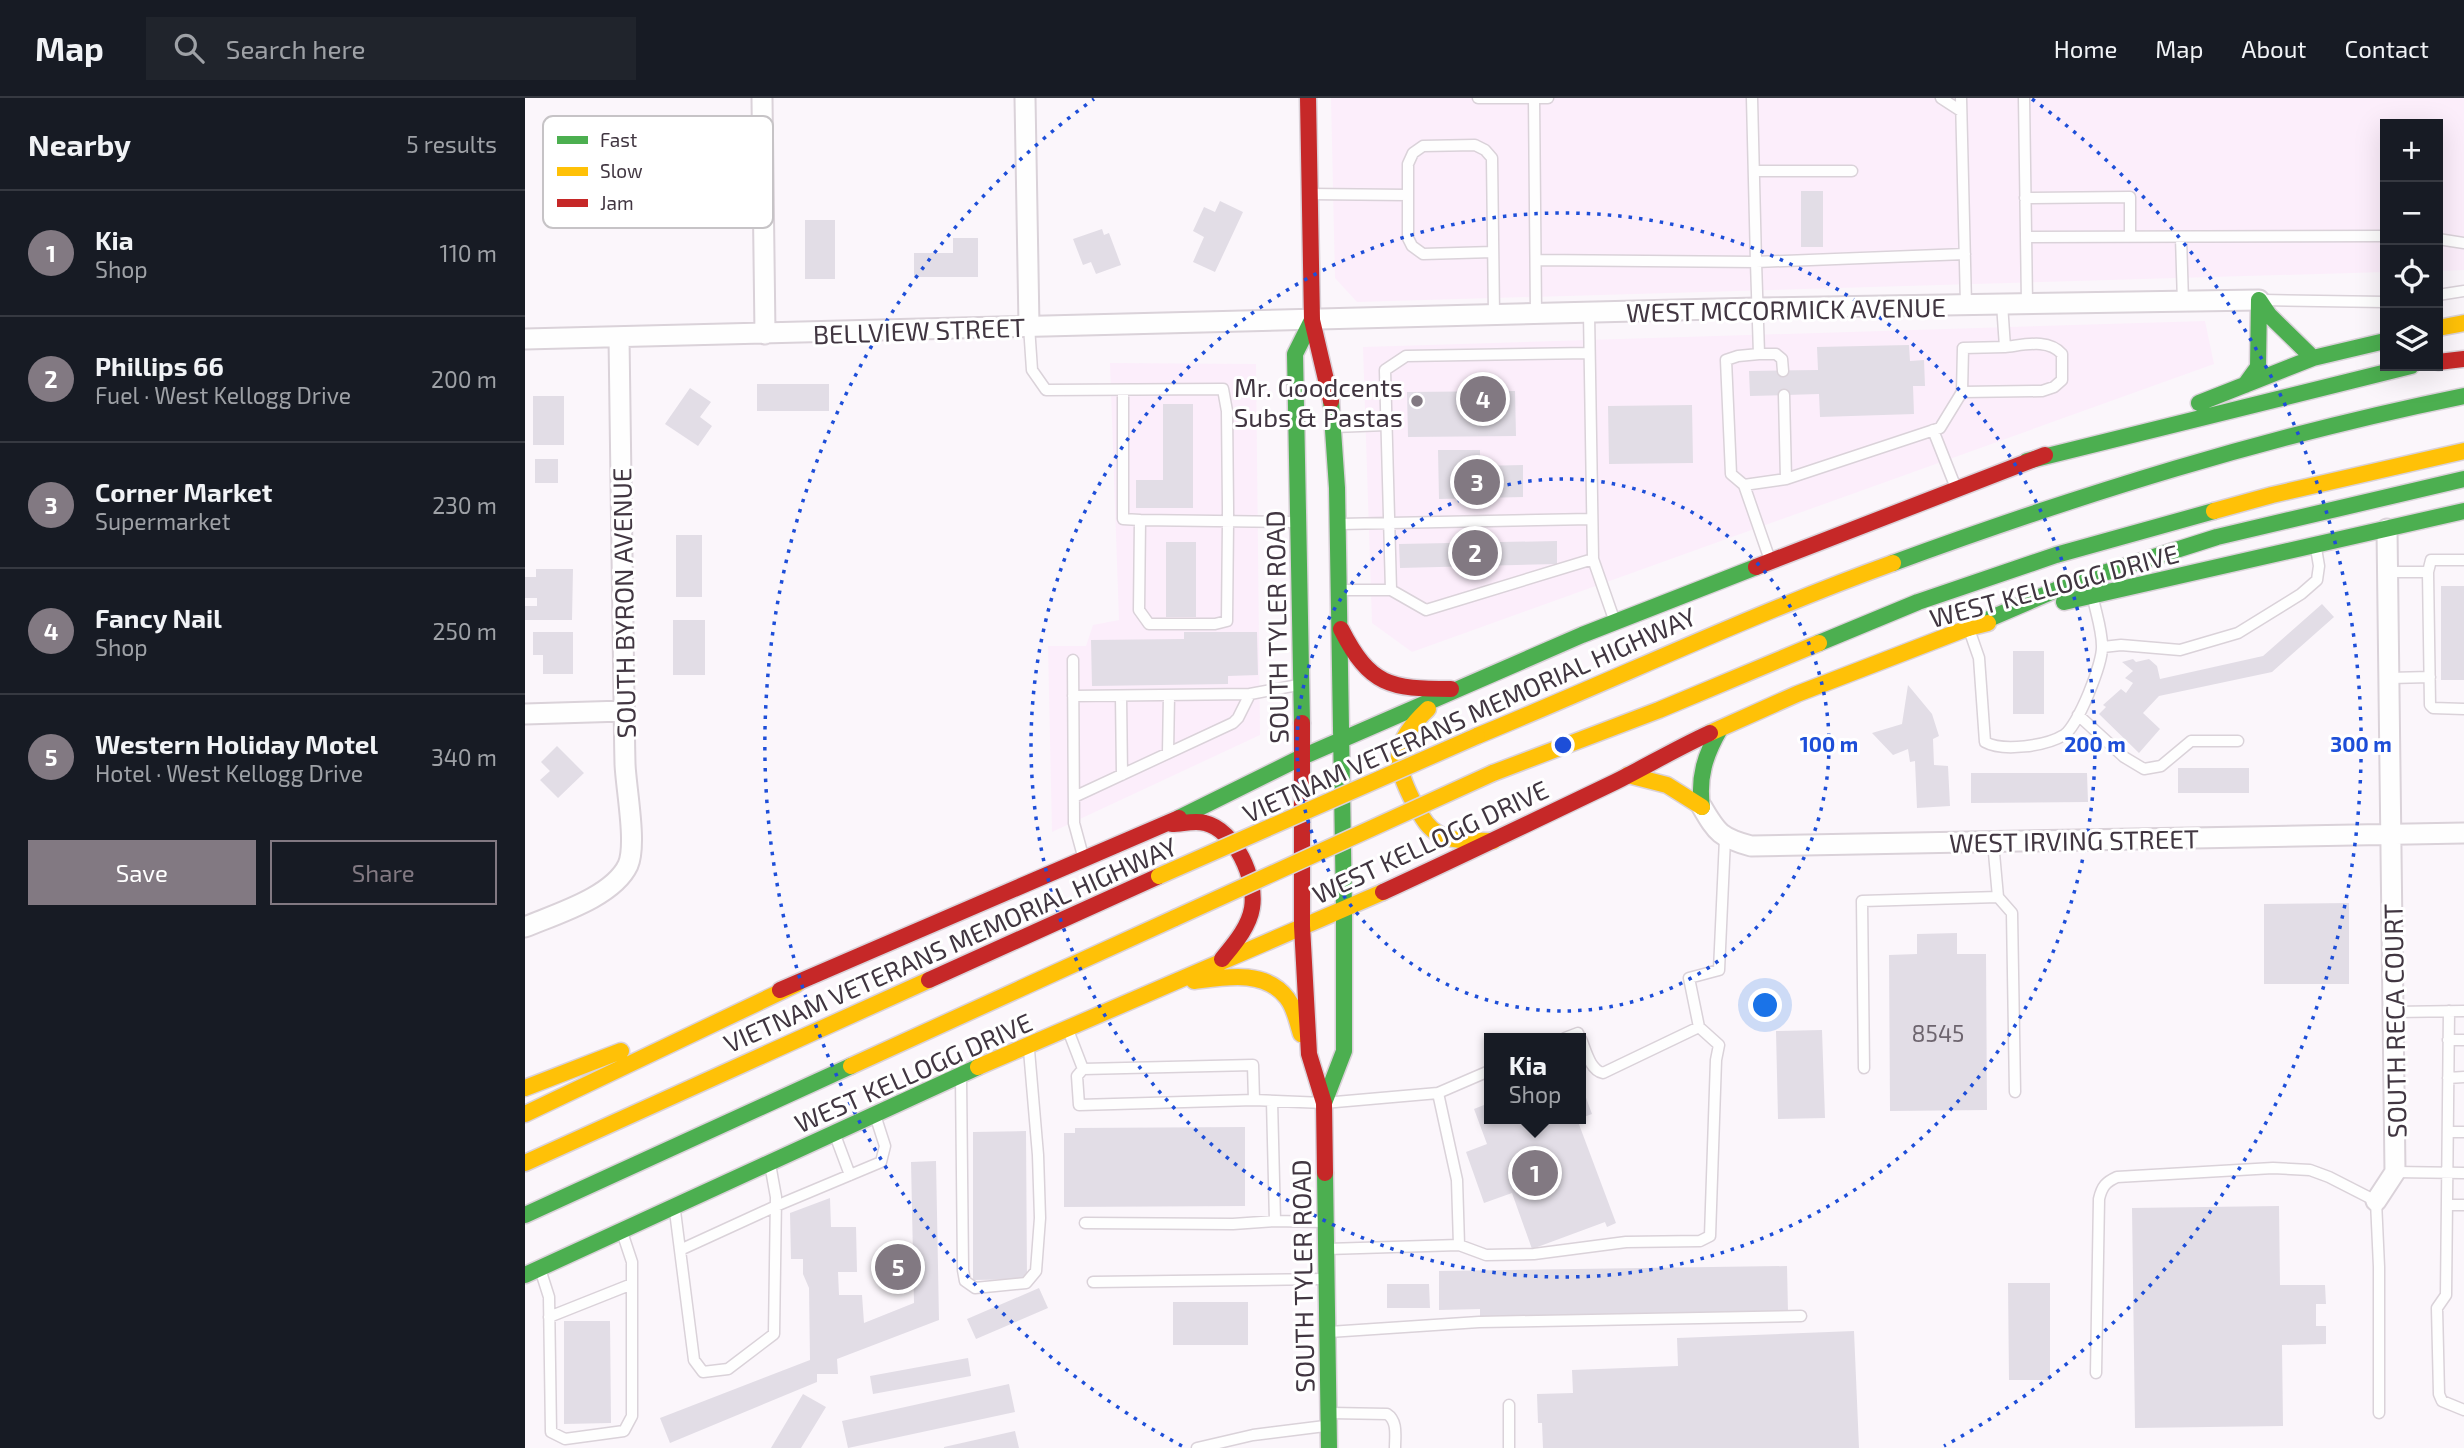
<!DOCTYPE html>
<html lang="en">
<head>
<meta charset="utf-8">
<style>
	:root { --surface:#171b24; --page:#20242c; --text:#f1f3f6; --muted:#9ea1a6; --line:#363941; --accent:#827982 }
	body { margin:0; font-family:"Exo 2",sans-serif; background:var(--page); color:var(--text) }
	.controls { position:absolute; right:21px; top:21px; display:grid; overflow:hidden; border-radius:0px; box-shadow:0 7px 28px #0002 }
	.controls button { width:63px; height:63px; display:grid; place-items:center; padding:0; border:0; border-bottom:2px solid var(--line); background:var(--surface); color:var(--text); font:35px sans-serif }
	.you { position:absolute; left:1241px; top:908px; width:24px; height:24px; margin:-18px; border:5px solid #fff; border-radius:50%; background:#1a73e8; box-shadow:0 0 0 10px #1a73e833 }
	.badge { display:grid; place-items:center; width:46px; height:46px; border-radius:50%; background:var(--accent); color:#fff; font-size:23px; font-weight:700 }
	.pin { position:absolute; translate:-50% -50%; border:4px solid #fff; box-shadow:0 2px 7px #0006 }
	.popup { position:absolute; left:959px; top:935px; width:102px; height:91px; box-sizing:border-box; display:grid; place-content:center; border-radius:0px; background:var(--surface); filter:drop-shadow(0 2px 5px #0005); font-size:23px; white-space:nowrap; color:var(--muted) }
	.popup b { font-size:26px; color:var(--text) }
	.popup::after { content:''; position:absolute; left:50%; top:100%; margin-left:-14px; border:14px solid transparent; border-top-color:var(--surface) }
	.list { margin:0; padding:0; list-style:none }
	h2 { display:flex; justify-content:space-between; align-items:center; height:91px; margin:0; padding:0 28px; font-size:30px }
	h2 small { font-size:23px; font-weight:400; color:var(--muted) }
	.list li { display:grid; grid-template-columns:46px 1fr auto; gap:21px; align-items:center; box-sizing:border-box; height:126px; padding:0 28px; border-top:2px solid var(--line) }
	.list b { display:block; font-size:26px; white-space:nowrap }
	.list p { margin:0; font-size:23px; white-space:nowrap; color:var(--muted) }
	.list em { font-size:23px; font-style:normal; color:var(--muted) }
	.actions { display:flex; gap:14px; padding:21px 28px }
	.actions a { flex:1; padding:16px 0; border:2px solid var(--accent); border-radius:0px; text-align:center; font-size:24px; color:var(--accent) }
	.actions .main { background:var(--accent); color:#fff }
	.icon { flex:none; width:38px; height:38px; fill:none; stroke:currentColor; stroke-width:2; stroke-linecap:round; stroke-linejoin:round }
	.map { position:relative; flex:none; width:1939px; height:1350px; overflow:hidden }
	header { display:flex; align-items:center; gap:42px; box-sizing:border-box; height:98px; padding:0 35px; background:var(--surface); border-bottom:2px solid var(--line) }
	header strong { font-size:33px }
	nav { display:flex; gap:38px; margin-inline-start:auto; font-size:24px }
	.search { width:490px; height:63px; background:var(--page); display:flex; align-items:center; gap:18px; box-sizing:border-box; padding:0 24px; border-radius:0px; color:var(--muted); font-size:26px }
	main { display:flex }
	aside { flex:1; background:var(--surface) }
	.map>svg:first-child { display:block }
</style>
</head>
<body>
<header>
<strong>Map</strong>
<div class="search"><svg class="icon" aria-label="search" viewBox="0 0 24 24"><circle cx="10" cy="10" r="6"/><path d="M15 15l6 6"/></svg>Search here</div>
<nav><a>Home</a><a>Map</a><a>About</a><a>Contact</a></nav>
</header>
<main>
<aside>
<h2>Nearby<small>5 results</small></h2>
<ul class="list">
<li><span class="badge">1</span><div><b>Kia</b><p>Shop</p></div><em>110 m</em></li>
<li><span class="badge">2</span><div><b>Phillips 66</b><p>Fuel · West Kellogg Drive</p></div><em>200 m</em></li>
<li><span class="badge">3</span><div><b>Corner Market</b><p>Supermarket</p></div><em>230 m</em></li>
<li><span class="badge">4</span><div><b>Fancy Nail</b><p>Shop</p></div><em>250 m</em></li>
<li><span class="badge">5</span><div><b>Western Holiday Motel</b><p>Hotel · West Kellogg Drive</p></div><em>340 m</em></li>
</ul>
<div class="actions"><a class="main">Save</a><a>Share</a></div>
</aside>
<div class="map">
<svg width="1939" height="1350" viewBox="0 0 1939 1350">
	<rect width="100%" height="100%" fill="#fbf6fb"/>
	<!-- built -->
	<path fill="#fceefb" d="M806,0H1939V172L1913,173V26H1860V174L832,204L810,180Z
		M1680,223L1689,266L887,554L847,525L838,249Z
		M585,265L731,266L735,637L527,734L523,548H561L568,527L594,522Z"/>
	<!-- building -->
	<path fill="#e2dde6" d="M1276,93H1298V149H1276Z
		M695,103L718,114L690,174L668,164L679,139L668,133L679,109L690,114Z
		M280,122H310V181H280Z
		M577,131L579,137L584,135L596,167L571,176L566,164L558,167L548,141Z
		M428,140H453V179H389V155H428Z
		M1384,247L1385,263L1399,262L1400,288H1388L1389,316L1295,319L1294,296L1225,298L1224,273L1293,272L1292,249Z
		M232,286H304V313H232Z
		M165,290L186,304L175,319L187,328L173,348L140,326Z
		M990,293L991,338L883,339L882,294Z
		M8,298H39V347H8Z
		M638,306H668V410H611V382H638Z
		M1167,307L1168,365L1084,366L1083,308Z
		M913,352H955V368L998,367V399L914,401Z
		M10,361H33V385H10Z
		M151,437H177V499H151Z
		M1032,443V466L875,470L874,446Z
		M641,444H671V519H641Z
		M11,471H48L47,522H0V508H12V500H0V479H11Z
		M1916,488H1939V582H1916Z
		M1797,506L1809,519L1747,574L1634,598L1618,615L1635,631L1614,655L1574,616L1581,609L1578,607L1596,591L1601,595L1608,585L1600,580L1608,573L1597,564L1608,561L1611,564L1624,561L1632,568L1635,581L1738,558Z
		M148,522H180V577H148Z
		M8,534H48V576H18V557H8Z
		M659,534H732L733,577L703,578V586L567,588L566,542L659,541Z
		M1488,553H1519V616H1488Z
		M1383,587L1407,616L1414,638L1408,641L1409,667L1423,668L1425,708L1392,710L1390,663L1385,664L1383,651L1368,657L1347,635L1377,626Z
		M32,648L59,675L33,700L15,682L25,673L16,664Z
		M1653,670H1724V695H1653Z
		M1446,675H1562L1563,704L1446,705Z
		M1824,805V886H1739V806Z
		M1432,835V856H1461L1462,1012L1365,1013L1364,857L1392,856V836Z
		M1297,932L1300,1020L1253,1021L1251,933Z
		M1056,986L1067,1016L1056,1020Z
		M964,1005V1021H1052L1091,1125L1082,1129L1080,1124L1007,1151L987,1095L959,1105L941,1054L962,1046L949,1011Z
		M720,1029V1108L539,1109V1035H550V1030Z
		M501,1033L502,1181L448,1182V1034Z
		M411,1063L414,1222L312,1261L313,1276H292V1284L145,1345L135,1320L285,1262L284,1190L278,1176V1161H266L265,1115L305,1100L306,1129H331L332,1174H313L314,1197H337L339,1225L389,1205L386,1064Z
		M1754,1108L1755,1187H1800L1801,1206H1791V1228H1801V1246L1757,1247L1758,1328L1610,1330L1607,1110Z
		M1262,1168L1263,1214L955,1218V1211L914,1212V1173Z
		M1483,1185H1525V1282H1484Z
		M862,1186H904L905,1210H862Z
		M514,1190L523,1210L451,1241L442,1221Z
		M648,1204H723V1247H648Z
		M39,1223H85L86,1325L39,1326Z
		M1329,1233L1334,1350H1018L1017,1325H1013L1012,1296L1048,1295L1047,1272L1153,1268L1152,1240Z
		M443,1260L446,1278L348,1296L345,1278Z
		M484,1286L490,1314L323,1350L317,1323Z
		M278,1296L301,1309L276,1350H246Z
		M490,1333L494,1350H419V1349Z"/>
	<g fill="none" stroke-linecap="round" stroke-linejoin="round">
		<defs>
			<path id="lane" d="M953,0H1023
				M1009,0L1011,216
				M1416,0L1436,13
				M1436,0L1441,207
				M1499,0L1502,205
				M1229,73H1327
				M785,96L883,97
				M1500,100L1605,99V139
				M1501,139L1860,138
				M1656,139L1658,204
				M1913,141L1939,145
				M968,154L898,156L887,148L883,140V66L888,55L898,48L950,47L960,52L967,60L969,217
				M1440,156L1231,164L1234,256L1213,258L1201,262L1206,376L1219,387L1261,381L1415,330L1437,294L1438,250L1480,249L1477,206
				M1011,162L1231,164L1227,0
				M1913,197L1939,193
				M1738,202L1860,204
				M1064,215L1068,461L1090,524
				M504,228L507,272L521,292L698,291L702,313L703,410V424L702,523L690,526H624L614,512L615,422L770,424
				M1234,256H1251L1257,261L1258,273
				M598,293V421L615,422
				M1437,294L1517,293L1529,289L1537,282V256C1523,240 1499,247 1480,249
				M1259,297L1261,381
				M809,329L861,327
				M1408,332L1431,390
				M1219,387L1245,462
				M815,426L1066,421
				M1863,474H1903L1906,462H1939
				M1903,474L1905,607L1908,610L1939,611
				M817,492H866L860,272L881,258L1064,255
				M866,492L901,512L1068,461
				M1446,537L1454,560L1460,644C1478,654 1521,648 1539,637C1553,628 1578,565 1577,548C1577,532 1571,515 1568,500
				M1578,549L1596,547L1655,552L1713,535L1776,496L1792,482L1794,468L1791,450
				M548,562L549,725L558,758
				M1865,580L1905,579
				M548,598L725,596
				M596,598L597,677
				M1553,617L1599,659L1619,671L1636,668L1666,643H1713
				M643,655L644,597
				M549,699L708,625L713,620L725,596L773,587
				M1468,744L1473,799L1487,815L1490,994
				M1924,913L1921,1197L1912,1210L1914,1296L1917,1303L1939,1312
				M1869,914L1939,913
				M543,932L558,971L728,967L729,1002L799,1005L913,995L964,973
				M1040,940L1053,935L1055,940
				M1056,941C1061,953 1065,972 1078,975L1174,929L1164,880L1194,872L1200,741
				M1923,942H1939
				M1339,970L1337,803L1473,799
				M558,971L552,978L554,1007L729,1002
				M436,979L438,1172L440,1183L450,1190L501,1185L511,1173L515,1120L513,1057L504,952
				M1923,980L1939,979
				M747,1003L750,1123L798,1124
				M1923,1034H1939
				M310,1037L325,1077
				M1870,1074L1939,1075
				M1922,1107H1939
				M150,1113L169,1262L178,1274L203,1271L249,1236L251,1099L245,1066
				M560,1125L708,1126L750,1123
				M934,1147L961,1157L1009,1156L1101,1144L1175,1143L1185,1138L1191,962L1194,947L1174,929
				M802,1151L934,1147L932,1082L913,995
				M155,1152L251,1108L356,1064L360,1048L351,1020
				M16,1174L24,1199L26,1334L40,1341L99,1333L107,1318V1164L97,1134
				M568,1184L798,1181
				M24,1219L107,1186
				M804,1234L954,1224L1276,1218
				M1571,1275L1574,1101C1577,1088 1581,1084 1592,1079L1748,1070L1785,1072L1804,1079L1851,1103L1854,1169V1315
				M984,1307V1350
				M806,1315L862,1316C873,1323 870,1338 870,1350
				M672,1350L728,1337L800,1328"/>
			<path id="street" d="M237,0L240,236
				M500,0L504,228
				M0,241L1232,210L1734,202
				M0,616L99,613
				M1177,709C1192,735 1196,740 1226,748L1939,735
				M0,829C31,816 88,799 103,767C112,746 101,691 100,666C97,524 96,382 94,239
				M1851,1103L1870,1074L1862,431"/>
			<path id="fast" d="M1734,202L1744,217L1788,260
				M1720,287L1733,269L1734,202
				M1674,305L1788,260L1860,243
				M1502,363L1886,268
				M1368,465C1556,396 1742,338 1939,298
				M1539,504L1939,413
				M1443,530L1547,485L1692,439L1939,381
				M1294,545L1393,504L1531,457L1689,413
				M777,625L770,256L787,222
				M1177,709C1173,679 1180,657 1195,631
				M654,720L777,659L1057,537L1231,469
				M799,1005L819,953V811L812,390L806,303
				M800,1075L804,1350
				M0,1117L326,968
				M0,1177L453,969"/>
			<path id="slow" d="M1913,230L1939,225
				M1689,413L1747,397L1939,353
				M903,611C867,645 867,664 890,707C896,717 902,730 914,736C930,745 951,742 968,743
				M1185,635L1272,596L1443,530L1463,525
				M952,638C1091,581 1227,516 1368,465
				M968,675L1134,612L1294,545
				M1103,677L1142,687L1177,709
				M669,883C700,879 740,871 762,900C770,910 772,924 776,936
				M326,968L650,820
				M453,969L858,794
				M0,990L96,953
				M0,1016L272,886
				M0,1065L404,882"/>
			<path id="jam" d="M783,0L787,222L806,303
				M1913,264L1939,261
				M1231,469L1520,357
				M816,531C845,588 865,591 926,591
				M777,625V828L784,956L799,1005L800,1075
				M647,726C657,726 669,722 680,725C710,732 732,781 727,810C724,829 709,846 697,861
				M858,794C936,758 1013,721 1090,684C1122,668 1152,650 1185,635
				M404,882L634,778
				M255,892L654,720"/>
		</defs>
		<!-- lane casing -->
		<use href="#lane" stroke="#dad2d9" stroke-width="13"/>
		<!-- street casing -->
		<use href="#street" stroke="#dad2d9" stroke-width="23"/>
		<!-- fast casing -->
		<use href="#fast" stroke="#dad2d9" stroke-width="19"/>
		<!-- slow casing -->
		<use href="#slow" stroke="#dad2d9" stroke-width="19"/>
		<!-- jam casing -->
		<use href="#jam" stroke="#dad2d9" stroke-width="19"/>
		<!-- lane -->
		<use href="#lane" stroke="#fefefe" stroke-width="10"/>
		<!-- street -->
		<use href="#street" stroke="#fefefe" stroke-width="19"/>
		<!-- fast -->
		<use href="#fast" stroke="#4caf50" stroke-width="16"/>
		<!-- slow -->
		<use href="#slow" stroke="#ffc107" stroke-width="16"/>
		<!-- jam -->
		<use href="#jam" stroke="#c62828" stroke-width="16"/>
		<defs>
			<path id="slow-bridge" d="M634,778L952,638
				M650,820L968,675"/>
		</defs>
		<!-- slow-bridge casing -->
		<use href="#slow-bridge" stroke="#dad2d9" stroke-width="19" stroke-linecap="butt"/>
		<!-- slow-bridge -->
		<use href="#slow-bridge" stroke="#ffc107" stroke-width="16"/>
	</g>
	<!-- distance rings -->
	<g fill="none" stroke="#1d4ed8" stroke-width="3.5" stroke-dasharray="3.5 7">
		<circle cx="1038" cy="647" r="266"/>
		<circle cx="1038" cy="647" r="532"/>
		<path d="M657 1348A798 798 0 0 1 569 1M1507 1A798 798 0 0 1 1419 1348"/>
	</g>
	<!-- markers -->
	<circle fill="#827982" stroke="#fff" stroke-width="2.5" cx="892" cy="303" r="7"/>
	<g text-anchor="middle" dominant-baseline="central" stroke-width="6" stroke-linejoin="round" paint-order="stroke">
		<!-- number labels -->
		<g font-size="23" fill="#6d646e">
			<text x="1413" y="935">8545</text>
		</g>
		<!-- street labels -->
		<g font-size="26" fill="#413641" stroke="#fff">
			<text transform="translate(1261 211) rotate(-1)">WEST MCCORMICK AVENUE</text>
			<text transform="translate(394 232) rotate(-2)">BELLVIEW STREET</text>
			<text transform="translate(1529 487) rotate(-15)">WEST KELLOGG DRIVE</text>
			<text transform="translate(98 505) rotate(-91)">SOUTH BYRON AVENUE</text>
			<text transform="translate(751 529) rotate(-91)">SOUTH TYLER ROAD</text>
			<text transform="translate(944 616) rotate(-24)">VIETNAM VETERANS MEMORIAL HIGHWAY</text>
			<text transform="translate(1549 742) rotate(-1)">WEST IRVING STREET</text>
			<text transform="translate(905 743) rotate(-25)">WEST KELLOGG DRIVE</text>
			<text transform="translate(425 846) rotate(-24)">VIETNAM VETERANS MEMORIAL HIGHWAY</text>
			<text transform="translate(1869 923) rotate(-91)">SOUTH RECA COURT</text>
			<text transform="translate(388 974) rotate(-24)">WEST KELLOGG DRIVE</text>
			<text transform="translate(777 1178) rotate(-91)">SOUTH TYLER ROAD</text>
		</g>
		<!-- poi labels -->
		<g font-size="26" fill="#413641" stroke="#fff" text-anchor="end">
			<text x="878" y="288">Mr. Goodcents<tspan x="878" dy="30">Subs &amp; Pastas</tspan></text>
		</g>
	</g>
	<!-- legend -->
	<rect x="18" y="18" width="230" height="112" rx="10" fill="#fff" stroke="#c6c3c6" stroke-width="2"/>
	<rect x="32" y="38" width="31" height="8" fill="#4caf50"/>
	<rect x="32" y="69" width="31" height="9" fill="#ffc107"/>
	<rect x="32" y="101" width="31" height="8" fill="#c62828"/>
	<g font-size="19" fill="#413641">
		<text x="75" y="49">Fast</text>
		<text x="75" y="80">Slow</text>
		<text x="75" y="112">Jam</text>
	</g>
	<circle cx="1038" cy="647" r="10" fill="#1d4ed8" stroke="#fff" stroke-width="3.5"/>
	<g font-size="21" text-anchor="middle" font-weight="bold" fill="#1d4ed8" stroke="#fff" stroke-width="6" stroke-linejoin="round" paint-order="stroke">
		<text x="1304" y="654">100 m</text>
		<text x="1570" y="654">200 m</text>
		<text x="1836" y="654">300 m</text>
	</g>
</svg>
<div class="controls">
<button>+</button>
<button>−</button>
<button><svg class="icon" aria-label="locate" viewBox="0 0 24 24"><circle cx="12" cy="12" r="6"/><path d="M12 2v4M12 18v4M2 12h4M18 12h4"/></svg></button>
<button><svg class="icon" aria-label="layers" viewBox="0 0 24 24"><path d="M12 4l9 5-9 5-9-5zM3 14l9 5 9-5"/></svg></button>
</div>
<div class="you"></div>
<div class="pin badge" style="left:1010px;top:1075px">1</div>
<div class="popup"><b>Kia</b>Shop</div>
<div class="pin badge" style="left:950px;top:455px">2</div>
<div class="pin badge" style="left:952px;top:384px">3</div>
<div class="pin badge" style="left:958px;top:301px">4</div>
<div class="pin badge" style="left:373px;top:1169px">5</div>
</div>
</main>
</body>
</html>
